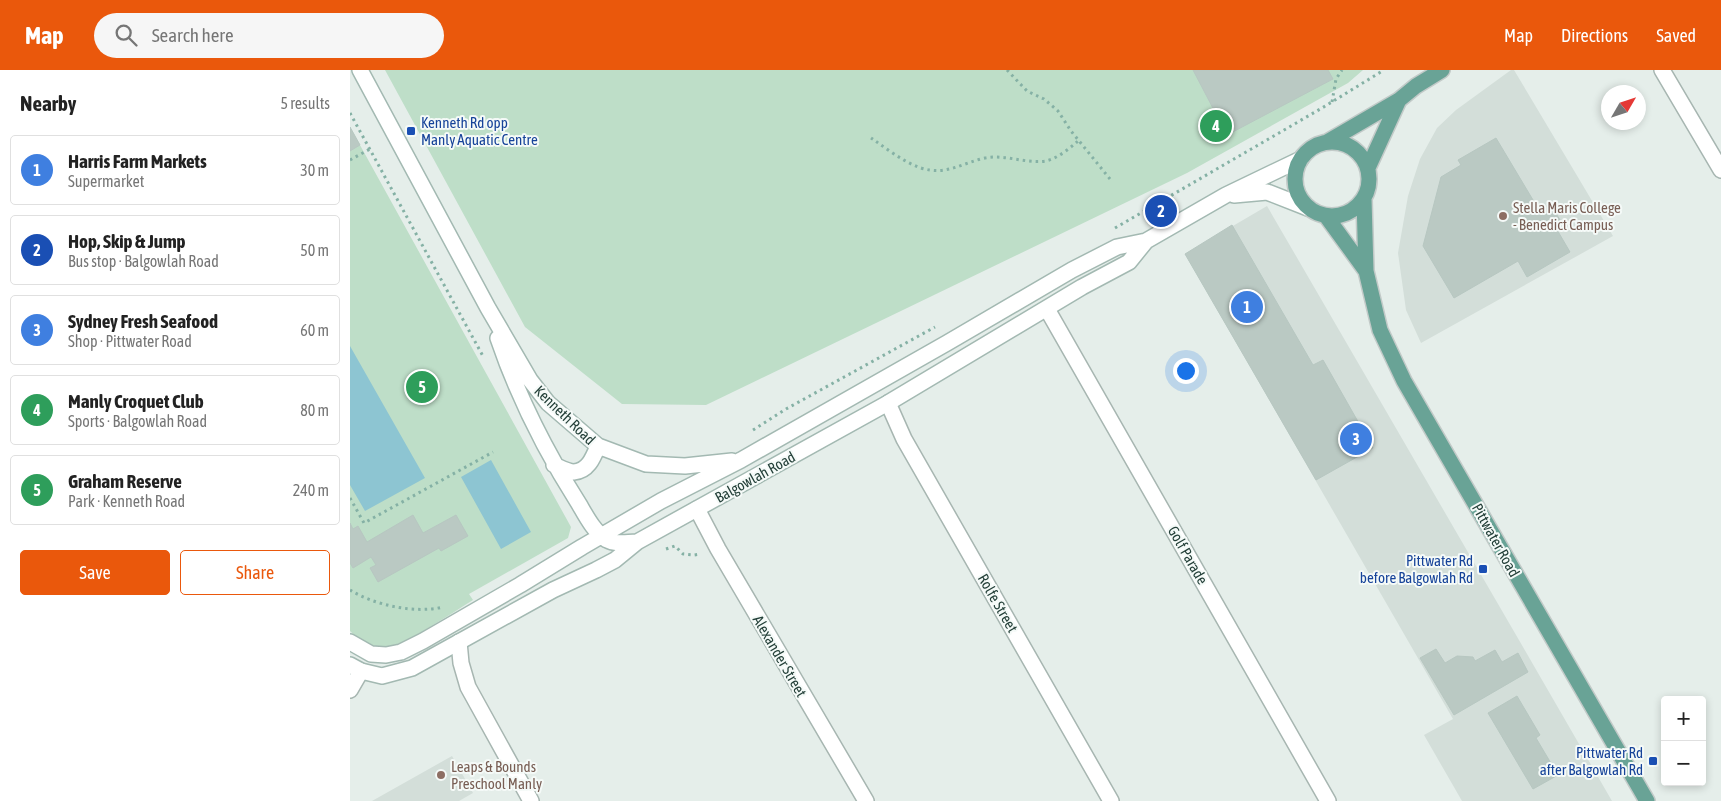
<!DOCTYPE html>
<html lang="en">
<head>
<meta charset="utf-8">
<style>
	:root { --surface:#fff; --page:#f6f6f6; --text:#222; --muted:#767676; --line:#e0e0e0; --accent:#ea580c }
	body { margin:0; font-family:"Asap Condensed",sans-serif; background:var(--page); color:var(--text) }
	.controls { position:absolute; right:15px; bottom:15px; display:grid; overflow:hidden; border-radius:5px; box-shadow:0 2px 8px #0003 }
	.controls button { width:45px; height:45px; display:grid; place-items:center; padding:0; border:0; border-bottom:1px solid var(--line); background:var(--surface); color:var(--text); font:25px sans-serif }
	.compass { position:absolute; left:1251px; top:15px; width:45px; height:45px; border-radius:50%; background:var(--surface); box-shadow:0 2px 8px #0003; rotate:51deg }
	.you { position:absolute; left:835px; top:300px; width:18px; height:18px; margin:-12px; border:4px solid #fff; border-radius:50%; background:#1a73e8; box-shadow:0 0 0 8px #1a73e833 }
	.badge { display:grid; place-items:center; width:32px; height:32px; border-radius:50%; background:var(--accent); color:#fff; font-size:16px; font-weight:700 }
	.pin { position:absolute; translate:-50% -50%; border:2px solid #fff; box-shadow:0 1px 5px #0006 }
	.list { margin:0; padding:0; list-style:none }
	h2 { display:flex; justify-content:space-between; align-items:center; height:65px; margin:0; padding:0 20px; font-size:21px }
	h2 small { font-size:16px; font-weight:400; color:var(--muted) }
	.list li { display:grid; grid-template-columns:32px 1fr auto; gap:15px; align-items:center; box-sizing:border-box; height:70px; margin:0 10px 10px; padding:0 10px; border:1px solid var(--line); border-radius:5px }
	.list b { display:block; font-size:19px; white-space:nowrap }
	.list p { margin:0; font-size:16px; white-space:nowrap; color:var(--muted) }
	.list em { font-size:16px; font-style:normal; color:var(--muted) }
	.actions { display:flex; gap:10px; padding:15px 20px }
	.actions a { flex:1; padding:11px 0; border:1px solid var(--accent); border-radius:5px; text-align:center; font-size:18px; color:var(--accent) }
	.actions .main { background:var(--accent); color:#fff }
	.icon { flex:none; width:28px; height:28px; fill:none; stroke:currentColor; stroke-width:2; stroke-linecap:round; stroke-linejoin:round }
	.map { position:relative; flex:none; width:1371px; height:731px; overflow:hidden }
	header { display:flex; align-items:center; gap:30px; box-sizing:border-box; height:70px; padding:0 25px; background:var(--accent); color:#fff }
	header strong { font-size:24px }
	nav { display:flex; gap:28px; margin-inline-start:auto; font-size:18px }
	.search { width:350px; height:45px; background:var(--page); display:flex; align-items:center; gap:12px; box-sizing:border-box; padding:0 18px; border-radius:28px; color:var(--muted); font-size:19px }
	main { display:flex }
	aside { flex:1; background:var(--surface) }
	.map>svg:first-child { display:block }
</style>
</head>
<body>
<header>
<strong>Map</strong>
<div class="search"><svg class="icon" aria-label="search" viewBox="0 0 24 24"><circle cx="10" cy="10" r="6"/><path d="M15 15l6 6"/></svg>Search here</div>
<nav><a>Map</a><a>Directions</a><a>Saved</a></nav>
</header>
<main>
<aside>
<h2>Nearby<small>5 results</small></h2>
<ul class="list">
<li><span class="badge" style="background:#3f7fe0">1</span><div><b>Harris Farm Markets</b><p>Supermarket</p></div><em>30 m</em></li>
<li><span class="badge" style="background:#1a4fb4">2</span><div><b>Hop, Skip &amp; Jump</b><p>Bus stop · Balgowlah Road</p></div><em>50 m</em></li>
<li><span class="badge" style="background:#3f7fe0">3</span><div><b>Sydney Fresh Seafood</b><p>Shop · Pittwater Road</p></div><em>60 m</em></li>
<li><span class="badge" style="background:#2e9e5b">4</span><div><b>Manly Croquet Club</b><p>Sports · Balgowlah Road</p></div><em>80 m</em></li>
<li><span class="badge" style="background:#2e9e5b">5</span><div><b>Graham Reserve</b><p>Park · Kenneth Road</p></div><em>240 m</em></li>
</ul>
<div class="actions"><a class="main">Save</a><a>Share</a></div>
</aside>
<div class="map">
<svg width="1371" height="731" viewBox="0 0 1371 731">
	<rect width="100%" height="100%" fill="#e5eeea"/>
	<!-- built -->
	<path fill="#d3ded9" d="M1161,0H1164L1263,166L1071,273L1056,240L1048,183L1058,126L1070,89L1087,58L1106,40Z
		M917,136L1173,577L1262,731H1112L1074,665L1103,649L835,184Z
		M102,686L123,723L109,731H22Z"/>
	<!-- green -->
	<path fill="#bedec8" d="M35,0H1013L998,13L837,103L356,335L272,334L175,257Z
		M0,57L221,457L218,468L119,524L123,530C109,539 96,547 83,555C55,573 29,590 0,561Z"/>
	<!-- water -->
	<path fill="#8dc5d2" d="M0,276L75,408L15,441L0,415Z
		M141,390L181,462L151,479L111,407Z"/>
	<!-- building -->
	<path fill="#bac9c3" stroke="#b7c7c1" d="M843,0H978L983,9L877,65Z
		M0,57L10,75L0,81Z
		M1146,68L1189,140L1200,134L1212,153L1206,158L1220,182L1177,207L1168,191L1104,228L1073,176L1091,107L1111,95L1108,90Z
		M882,155L963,295L973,290L1023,378L966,410L835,184Z
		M63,445L73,463L106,445L118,466L91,481L89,478L28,512L20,498L26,495L21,487L3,498L0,493V453L3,459L8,456L17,472Z
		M1086,579L1095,593L1107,586L1123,587L1125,591L1145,580L1152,592L1168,583L1178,602L1104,645L1070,588Z
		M1167,626L1190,665L1186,668L1208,705L1183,719L1138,643Z"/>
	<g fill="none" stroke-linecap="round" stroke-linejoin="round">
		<defs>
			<path id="street" d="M1312,0L1371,100
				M697,239L978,731
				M538,333L554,369L761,731
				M347,439L368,479L516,731
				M109,572L111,593L118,617L181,731
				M0,620L11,601"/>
			<path id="secondary" d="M10,0L138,238L180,310L198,333L248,376L296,394L335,396L382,391
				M884,125L917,122L958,138
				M148,268C168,327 196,382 229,434C236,446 244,462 257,470C266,475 277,472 287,472
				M204,395C209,397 218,402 224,402C238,401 243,388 248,376
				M0,572L21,584L36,585L51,582L73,571L170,515L232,477L311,431L391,390L597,273L722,200L767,177L796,171L876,125L951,89
				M0,595L11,601L32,606L62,598L203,520L246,500L265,490L287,472L538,333L732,217L779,192L796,171"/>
			<path id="primary" d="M945 109a37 37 0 1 1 74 0a37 37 0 1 1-74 0Z
				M977,72L1049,30L1066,16L1092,0
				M1018,98L1049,30
				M1014,129L1016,201L1030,260L1054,311L1297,731
				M976,146L1016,201"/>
		</defs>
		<!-- street casing -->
		<use href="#street" stroke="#a7b6b1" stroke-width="18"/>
		<!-- secondary casing -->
		<use href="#secondary" stroke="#a3b9b2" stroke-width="18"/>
		<!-- primary casing -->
		<use href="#primary" stroke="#c2cac8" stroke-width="18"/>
		<!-- path -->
		<path stroke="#85b1a5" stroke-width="3" stroke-dasharray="2.5 4" stroke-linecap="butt" d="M657,0L677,21L694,29L708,41L721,61L760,109
			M982,32L986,9L992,0
			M0,43L134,288
			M521,68C536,78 553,92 571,98C596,106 612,93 635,88C656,84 675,94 696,91C708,88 719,79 728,71
			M0,90L20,79
			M765,158L972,38L1034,0
			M403,360L436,339L585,257
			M0,428L14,453L143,382
			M316,479L325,476L333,484L344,485L351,484
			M0,520C24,535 65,544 93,537"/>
		<!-- street -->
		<use href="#street" stroke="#fff" stroke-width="15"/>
		<!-- secondary -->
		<use href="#secondary" stroke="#fff" stroke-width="15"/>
		<!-- primary -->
		<use href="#primary" stroke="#69a396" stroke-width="15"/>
	</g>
	<!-- markers -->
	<g fill="#1a4fb4" stroke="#f5faf8" stroke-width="2">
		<rect x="56" y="56" width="10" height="10" rx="2.5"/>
		<rect x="1128" y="494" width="10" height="10" rx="2.5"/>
		<rect x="1298" y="686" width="10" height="10" rx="2.5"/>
	</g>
	<g fill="#8d6e63" stroke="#f5faf8" stroke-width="2">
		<circle cx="1153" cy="146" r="5"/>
		<circle cx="91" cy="705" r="5"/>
	</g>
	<g text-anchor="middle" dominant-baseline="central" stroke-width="4" stroke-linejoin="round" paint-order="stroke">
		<!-- transit labels -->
		<g font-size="15" fill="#164399" stroke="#f5faf8" text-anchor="end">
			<text x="71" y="52" text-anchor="start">Kenneth Rd opp<tspan x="71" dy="17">Manly Aquatic Centre</tspan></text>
			<text x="1123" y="490">Pittwater Rd<tspan x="1123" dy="17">before Balgowlah Rd</tspan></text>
			<text x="1293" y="682">Pittwater Rd<tspan x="1293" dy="17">after Balgowlah Rd</tspan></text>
		</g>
		<!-- education labels -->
		<g font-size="15" fill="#785e54" stroke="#f5faf8" text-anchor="start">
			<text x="1163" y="137">Stella Maris College<tspan x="1163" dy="17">- Benedict Campus</tspan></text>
			<text x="101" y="696">Leaps &amp; Bounds<tspan x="101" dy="17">Preschool Manly</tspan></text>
		</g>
		<!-- street labels -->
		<g font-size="15" fill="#244039" stroke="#f5faf8">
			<text transform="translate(215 345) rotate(44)">Kenneth Road</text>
			<text transform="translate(405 407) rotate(-29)">Balgowlah Road</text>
			<text transform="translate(1146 470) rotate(61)">Pittwater Road</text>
			<text transform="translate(838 485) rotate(60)">Golf Parade</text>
			<text transform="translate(648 533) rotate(60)">Rolfe Street</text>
			<text transform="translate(430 586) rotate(60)">Alexander Street</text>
		</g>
	</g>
</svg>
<div class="controls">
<button>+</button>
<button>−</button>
</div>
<svg class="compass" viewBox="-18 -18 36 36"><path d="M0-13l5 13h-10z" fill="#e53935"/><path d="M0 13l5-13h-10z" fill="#767676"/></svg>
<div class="you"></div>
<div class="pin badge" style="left:897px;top:237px;background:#3f7fe0">1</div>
<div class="pin badge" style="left:811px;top:141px;background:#1a4fb4">2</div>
<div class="pin badge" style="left:1006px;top:369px;background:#3f7fe0">3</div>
<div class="pin badge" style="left:866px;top:56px;background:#2e9e5b">4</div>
<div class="pin badge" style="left:72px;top:317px;background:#2e9e5b">5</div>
</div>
</main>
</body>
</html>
